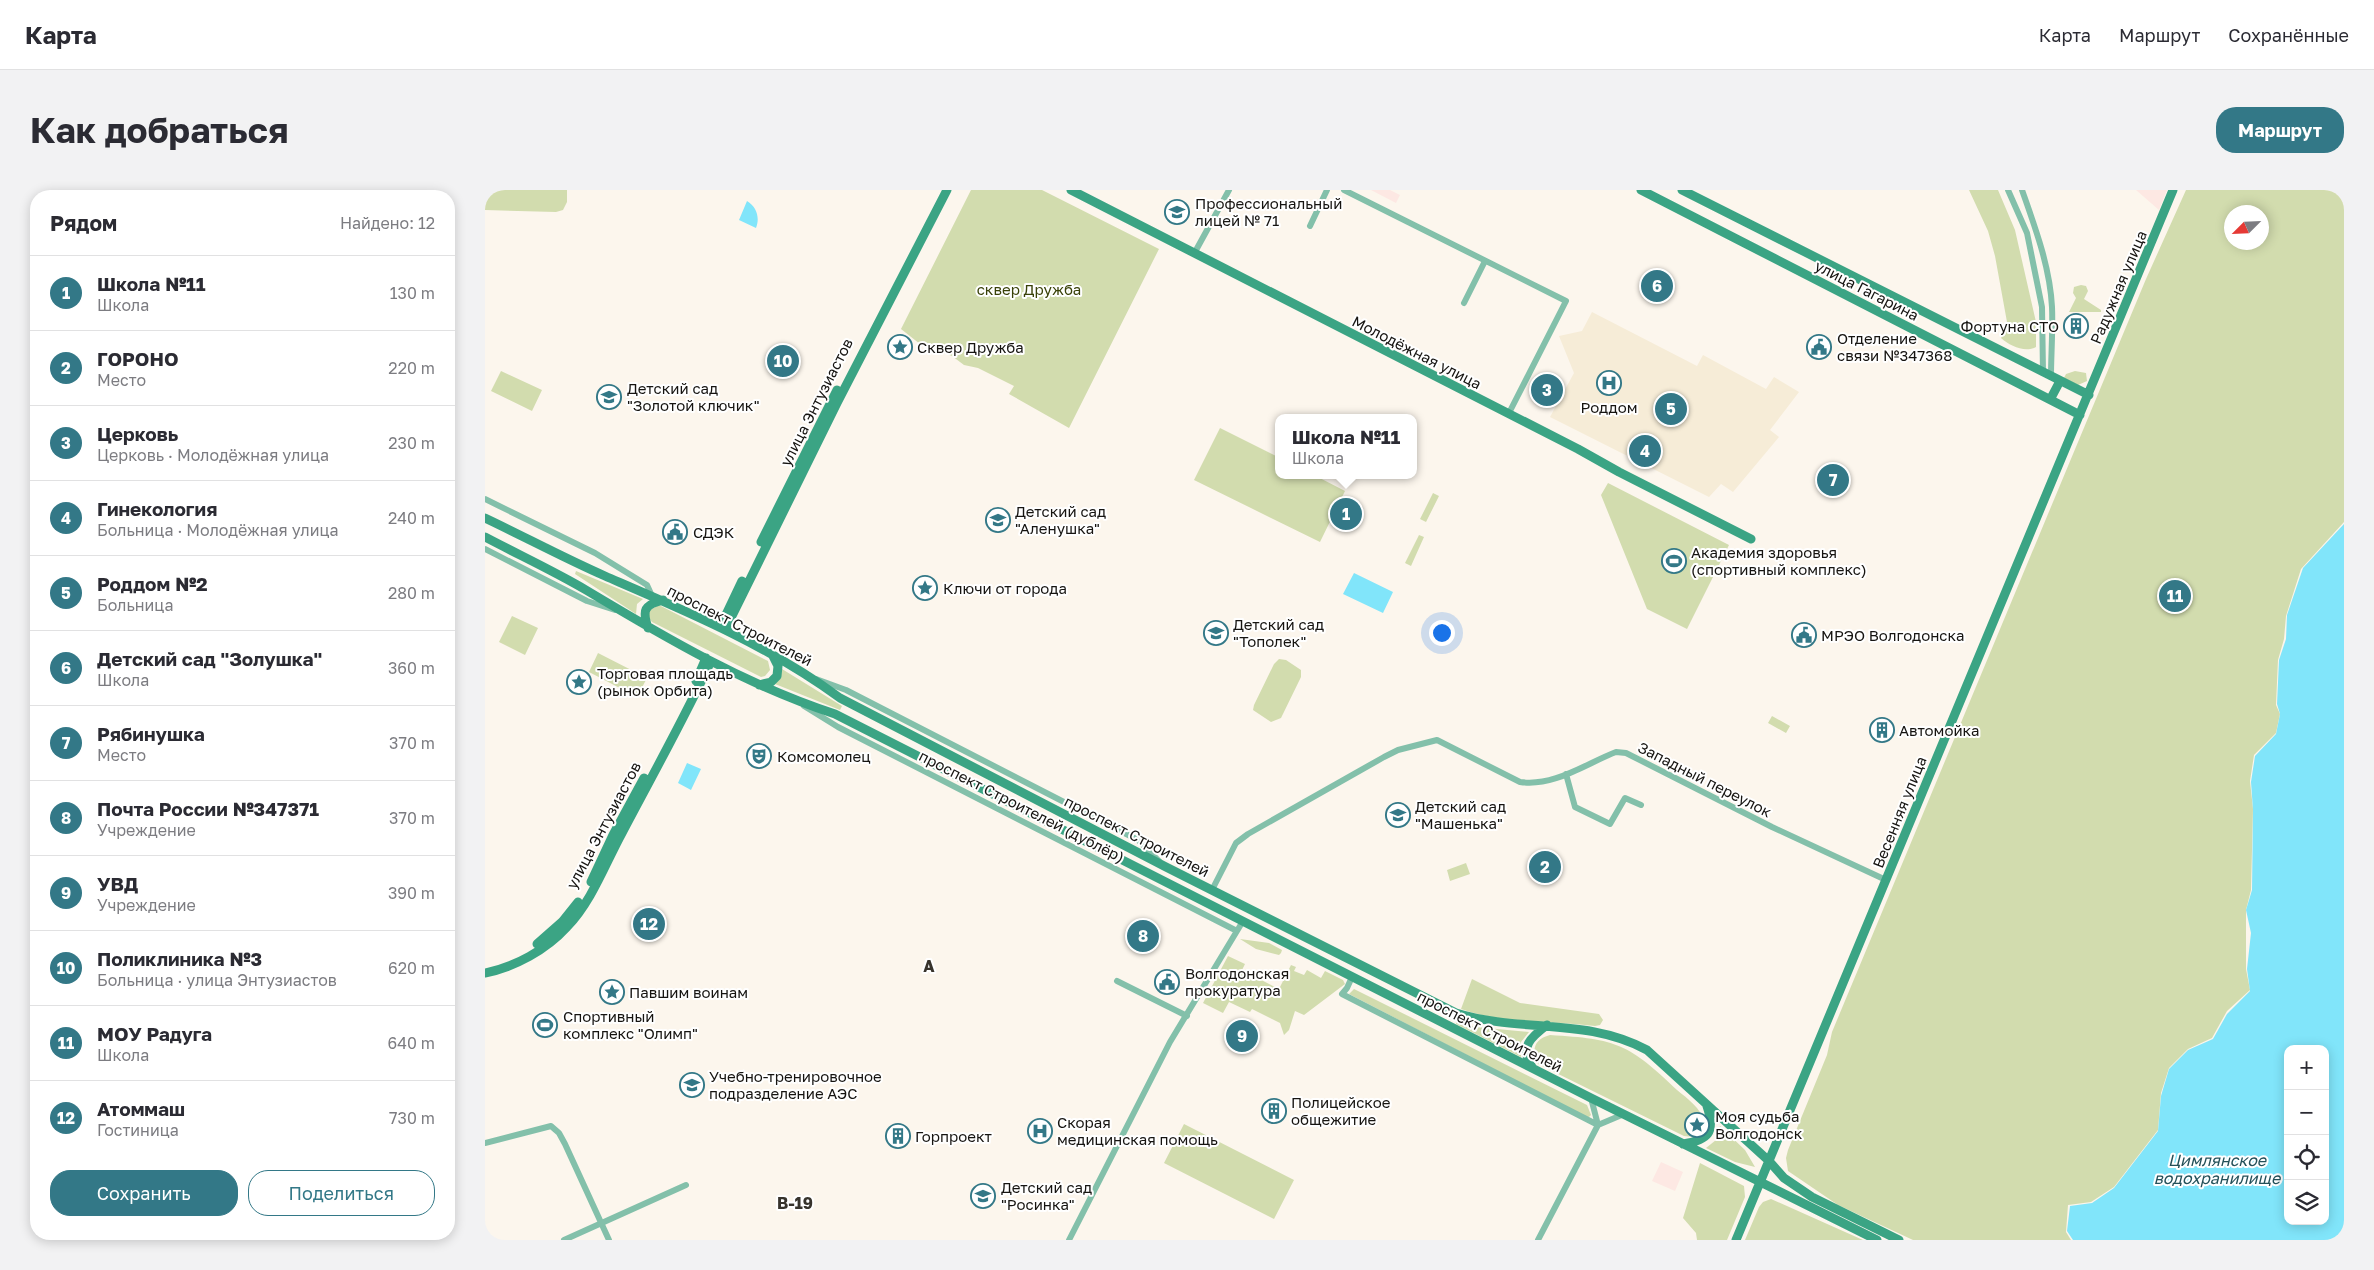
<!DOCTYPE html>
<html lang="ru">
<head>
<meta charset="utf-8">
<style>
	:root { --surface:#fff; --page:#f2f2f3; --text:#2b2b33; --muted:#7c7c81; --line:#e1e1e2; --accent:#337887 }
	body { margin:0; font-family:"Golos Text",sans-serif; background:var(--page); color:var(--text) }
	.controls { position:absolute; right:15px; bottom:15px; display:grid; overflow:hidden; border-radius:10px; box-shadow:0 2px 12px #0003 }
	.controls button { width:45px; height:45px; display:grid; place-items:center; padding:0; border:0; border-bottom:1px solid var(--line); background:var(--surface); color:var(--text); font:25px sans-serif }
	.compass { position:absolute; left:1739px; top:15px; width:45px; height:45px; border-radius:50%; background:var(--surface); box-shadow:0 2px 12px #0003; rotate:246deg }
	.you { position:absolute; left:956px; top:442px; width:18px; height:18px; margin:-12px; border:4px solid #fff; border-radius:50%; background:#1a73e8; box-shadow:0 0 0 8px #1a73e833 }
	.badge { display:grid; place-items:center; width:32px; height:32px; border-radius:50%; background:var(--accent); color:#fff; font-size:16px; font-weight:700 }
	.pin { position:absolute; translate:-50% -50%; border:2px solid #fff; box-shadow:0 1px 5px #0006 }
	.popup { position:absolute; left:790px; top:224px; width:142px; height:65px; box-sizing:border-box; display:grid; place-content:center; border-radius:10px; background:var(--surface); filter:drop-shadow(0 1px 4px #0005); font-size:16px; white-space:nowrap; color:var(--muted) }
	.popup b { font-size:19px; color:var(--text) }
	.popup::after { content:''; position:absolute; left:50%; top:100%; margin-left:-10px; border:10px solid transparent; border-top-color:var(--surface) }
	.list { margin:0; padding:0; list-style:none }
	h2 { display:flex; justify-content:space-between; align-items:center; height:65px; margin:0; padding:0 20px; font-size:21px }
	h2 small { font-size:16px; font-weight:400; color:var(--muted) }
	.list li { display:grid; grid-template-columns:32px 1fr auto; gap:15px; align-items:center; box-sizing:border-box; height:75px; padding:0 20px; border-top:1px solid var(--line) }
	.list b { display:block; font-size:19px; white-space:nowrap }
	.list p { margin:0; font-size:16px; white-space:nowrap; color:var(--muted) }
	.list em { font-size:16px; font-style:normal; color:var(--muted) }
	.actions { display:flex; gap:10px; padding:15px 20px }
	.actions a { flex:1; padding:11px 0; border:1px solid var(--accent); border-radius:20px; text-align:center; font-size:18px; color:var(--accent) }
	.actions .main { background:var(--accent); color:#fff }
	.icon { flex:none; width:28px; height:28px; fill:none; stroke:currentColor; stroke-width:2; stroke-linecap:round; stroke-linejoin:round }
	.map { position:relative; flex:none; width:1859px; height:1050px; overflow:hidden; border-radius:20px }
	header { display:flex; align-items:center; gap:30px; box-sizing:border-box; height:70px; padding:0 25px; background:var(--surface); border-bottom:1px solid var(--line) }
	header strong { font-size:24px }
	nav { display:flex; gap:28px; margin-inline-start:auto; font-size:18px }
	.intro { display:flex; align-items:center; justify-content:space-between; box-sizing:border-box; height:120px; padding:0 30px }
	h1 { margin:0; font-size:35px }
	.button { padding:12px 22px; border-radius:20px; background:var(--accent); color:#fff; font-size:18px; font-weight:700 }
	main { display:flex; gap:30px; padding:0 30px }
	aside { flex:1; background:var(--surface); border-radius:20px; box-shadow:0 2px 12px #0003 }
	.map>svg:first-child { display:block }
</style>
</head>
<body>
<header>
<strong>Карта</strong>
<nav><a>Карта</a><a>Маршрут</a><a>Сохранённые</a></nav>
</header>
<div class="intro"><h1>Как добраться</h1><a class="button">Маршрут</a></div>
<main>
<aside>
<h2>Рядом<small>Найдено: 12</small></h2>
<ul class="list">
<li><span class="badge">1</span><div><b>Школа №11</b><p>Школа</p></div><em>130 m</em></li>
<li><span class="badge">2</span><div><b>ГОРОНО</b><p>Место</p></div><em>220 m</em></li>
<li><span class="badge">3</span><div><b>Церковь</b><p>Церковь · Молодёжная улица</p></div><em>230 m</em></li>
<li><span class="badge">4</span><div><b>Гинекология</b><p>Больница · Молодёжная улица</p></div><em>240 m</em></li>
<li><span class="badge">5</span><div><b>Роддом №2</b><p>Больница</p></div><em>280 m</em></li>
<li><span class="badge">6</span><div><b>Детский сад &quot;Золушка&quot;</b><p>Школа</p></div><em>360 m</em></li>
<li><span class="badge">7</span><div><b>Рябинушка</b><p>Место</p></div><em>370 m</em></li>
<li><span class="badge">8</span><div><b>Почта России №347371</b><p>Учреждение</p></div><em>370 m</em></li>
<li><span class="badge">9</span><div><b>УВД</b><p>Учреждение</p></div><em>390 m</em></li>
<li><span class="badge">10</span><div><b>Поликлиника №3</b><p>Больница · улица Энтузиастов</p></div><em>620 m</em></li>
<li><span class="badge">11</span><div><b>МОУ Радуга</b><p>Школа</p></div><em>640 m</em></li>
<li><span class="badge">12</span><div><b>Атоммаш</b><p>Гостиница</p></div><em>730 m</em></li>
</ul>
<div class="actions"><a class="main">Сохранить</a><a>Поделиться</a></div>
</aside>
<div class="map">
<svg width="1859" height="1050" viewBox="0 0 1859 1050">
	<rect width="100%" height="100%" fill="#fcf6ed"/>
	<!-- industrial -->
	<path fill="#fde8e3" d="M886,0H905L915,5L911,13Z
		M1651,0H1682L1674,20Z
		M1176,972L1198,982L1190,1001L1167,991Z"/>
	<!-- medical -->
	<path fill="#f6ecd7" d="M1107,122L1212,176L1218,165L1281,199L1289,187L1314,202L1285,240L1294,247L1248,302L1236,294L1224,307L1065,227L1089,183L1074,146L1097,141Z"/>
	<!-- green -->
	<path fill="#d2dcae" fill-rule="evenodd" d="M0,0H82V12L78,20L71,22L0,20Z
		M486,0H557L674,59L584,238L524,204L529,196L493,178L479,175L467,166L435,154L416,139Z
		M1484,0H1513L1530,40L1551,132V157C1540,163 1525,156 1516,148L1523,138L1522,132L1510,66L1503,41Z
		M1701,0H1859V332L1816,379L1801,426L1799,449L1793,470L1791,515L1795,524L1791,543L1769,565L1765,591L1768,619L1766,700L1761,720V779L1765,800L1742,821L1727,848L1703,859L1684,878L1676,903L1673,940L1629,997L1606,1012L1583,1015L1581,1042L1586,1050H1428L1353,1015L1303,981L1301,968L1303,960L1342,865L1347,842L1661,89ZM1746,22H1776V52H1746Z
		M1596,95L1601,96L1603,101L1599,109L1616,120V122H1584L1591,108L1588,103L1589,97Z
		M16,181L57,200L47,221L6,201Z
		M1590,181L1601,183L1602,191L1593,195L1579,188L1581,184Z
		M735,238L793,267L794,285H829L860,301L835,352L709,290Z
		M1123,293L1244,355L1202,439L1162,419L1116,305Z
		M948,303L954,306L941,332L935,329Z
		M934,345L939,347L926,376L920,373Z
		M91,381L158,409L152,414L151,424L90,384Z
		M174,415L283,471L285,480L280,486L276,487L167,432L163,427L165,420Z
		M27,426L53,438L40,465L14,452Z
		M113,463L162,488L152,507L104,482Z
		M794,469L801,470L816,480V487L796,528L786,532L768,520L769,515L789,474Z
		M297,479L357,516L355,520L290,494Z
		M1287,526L1305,536L1301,543L1283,533Z
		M981,673L985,684L965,691L962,680Z
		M755,749L784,753L797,760L796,763L794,765L771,759Z
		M743,766L760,774L757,780L794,799L806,775L811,777L809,781L819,785L822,780L836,788L840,781L858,790L860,794L819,825L810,821L804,840L799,845L795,833L767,819L765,822L744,812L738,823L718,813Z
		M987,789L1035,813L1114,824L1118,830L1115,835L1110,836C1066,830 1018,834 976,819Z
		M869,799L1102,915L1106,925L1103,928L864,804Z
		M972,831L991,837L1044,842L1036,852V867L971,834Z
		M1065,845C1132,849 1144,854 1192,900C1203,909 1216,918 1219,932C1217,943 1210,948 1199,946L1053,874C1046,860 1049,849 1065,845Z
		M699,934L809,990L789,1029L679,973Z
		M1235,936L1260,960L1270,977L1250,972L1221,958L1231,950Z
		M1215,973L1259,996L1260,1007L1242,1050H1212L1211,1043L1198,1028Z
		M1286,1009L1378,1050H1260L1274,1017L1278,1012Z"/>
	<!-- water -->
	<path fill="#81e5fa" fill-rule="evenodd" d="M262,11C272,17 275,28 271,38L254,30Z
		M1859,334V1050H1588L1582,1041L1585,1016L1607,1013L1629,998L1673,941L1676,906L1684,879L1703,860L1728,849L1742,824L1765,801L1762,779L1766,743L1761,720L1767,700L1768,620L1766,592L1770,566L1791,544L1795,524L1792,514L1794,470L1801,449L1802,425L1818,378ZM1803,859H1840V1031H1803Z
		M869,383L908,402L898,423L858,404Z
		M202,573L216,579L206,600L193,593Z"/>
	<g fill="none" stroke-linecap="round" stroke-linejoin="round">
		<!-- street -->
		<path stroke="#83c0aa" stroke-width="6" d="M859,0L1081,111L1024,223
			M1523,0L1542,43L1557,117L1558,183
			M1537,0C1550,37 1565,77 1567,117C1568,140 1566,164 1566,187
			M825,36L842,0
			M710,62L744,0
			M979,113L1000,71
			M0,309L110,363L162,395L167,406
			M0,359L102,411L130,420
			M331,489L361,500L653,650L674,671
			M319,516L353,537L752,741
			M1081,584L1090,617L1125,634L1140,608L1156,615
			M727,700L751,653L763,644L899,567L913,560L952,550L1035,592C1069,597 1100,574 1131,562L1141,563L1287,637L1401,690
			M867,787L862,798L857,804L1113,935
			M632,791L702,826
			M1106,908L1113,935
			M0,953L66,936L74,943L80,954L124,1050
			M79,1050L201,995
			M584,1050L685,852L758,731
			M1053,1050L1113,935L1139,924"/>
		<!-- secondary -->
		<path stroke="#3ba484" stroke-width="9" d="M586,0L1093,259L1134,282L1266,349
			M1156,0L1595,225
			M1197,0L1604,205
			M1566,208L1575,191
			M0,328C40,347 79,368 120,386C201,421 283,455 355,508L681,677L971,823C1035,843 1101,827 1162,860L1284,971L1299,988L1327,1007L1414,1050
			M0,347C34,365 69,381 101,400C181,448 261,495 350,524L1106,908L1392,1050
			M276,352L352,200
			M238,431L257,391
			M163,438C157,420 159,415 178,410
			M240,440L352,213L462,0
			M211,491L221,468
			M274,495L286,492L292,486L293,476L287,464
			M106,692L128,645L159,588
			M52,754L77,732L93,712
			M0,783C30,777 61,760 82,737C107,711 120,674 137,643C167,586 199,529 226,471
			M1047,877C1034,857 1046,847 1062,835
			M1198,954C1223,950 1231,943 1222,916
			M1251,1050L1688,0"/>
	</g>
	<!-- icons -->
	<defs>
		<symbol id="university-ring" viewBox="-11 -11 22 22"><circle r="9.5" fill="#fff" stroke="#337887" stroke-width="1.5"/><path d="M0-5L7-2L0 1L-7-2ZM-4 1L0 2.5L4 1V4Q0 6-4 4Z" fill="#337887"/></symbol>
		<symbol id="building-ring" viewBox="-11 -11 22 22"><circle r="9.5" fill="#fff" stroke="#337887" stroke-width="1.5"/><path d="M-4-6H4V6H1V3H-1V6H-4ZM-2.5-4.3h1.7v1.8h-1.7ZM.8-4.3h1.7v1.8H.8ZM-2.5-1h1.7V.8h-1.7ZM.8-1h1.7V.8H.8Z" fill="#337887"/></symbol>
		<symbol id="sight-ring" viewBox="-11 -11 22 22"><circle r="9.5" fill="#fff" stroke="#337887" stroke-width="1.5"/><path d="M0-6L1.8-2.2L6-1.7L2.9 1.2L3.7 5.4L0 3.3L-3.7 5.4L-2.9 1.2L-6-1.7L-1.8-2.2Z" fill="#337887"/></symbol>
		<symbol id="civic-ring" viewBox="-11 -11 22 22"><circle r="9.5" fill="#fff" stroke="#337887" stroke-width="1.5"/><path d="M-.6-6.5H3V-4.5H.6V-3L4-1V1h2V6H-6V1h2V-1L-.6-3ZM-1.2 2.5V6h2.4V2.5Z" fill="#337887"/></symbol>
		<symbol id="hospital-ring" viewBox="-11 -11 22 22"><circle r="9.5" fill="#fff" stroke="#337887" stroke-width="1.5"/><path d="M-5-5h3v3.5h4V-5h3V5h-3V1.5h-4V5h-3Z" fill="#337887"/></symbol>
		<symbol id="school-ring" viewBox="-11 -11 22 22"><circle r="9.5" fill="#fff" stroke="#337887" stroke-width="1.5"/><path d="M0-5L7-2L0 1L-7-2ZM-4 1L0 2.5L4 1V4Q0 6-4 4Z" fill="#337887"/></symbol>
		<symbol id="stadium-ring" viewBox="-11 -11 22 22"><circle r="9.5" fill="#fff" stroke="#337887" stroke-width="1.5"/><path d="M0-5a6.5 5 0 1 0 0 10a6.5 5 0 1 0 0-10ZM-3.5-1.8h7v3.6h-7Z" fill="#337887"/></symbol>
		<symbol id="theatre-ring" viewBox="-11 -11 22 22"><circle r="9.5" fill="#fff" stroke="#337887" stroke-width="1.5"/><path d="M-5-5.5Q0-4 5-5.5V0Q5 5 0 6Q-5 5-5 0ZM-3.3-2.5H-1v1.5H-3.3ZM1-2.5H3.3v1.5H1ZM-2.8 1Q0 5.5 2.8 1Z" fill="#337887"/></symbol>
	</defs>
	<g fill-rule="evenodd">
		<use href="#university-ring" x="678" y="8" width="28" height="28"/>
		<use href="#building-ring" x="1577" y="122" width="28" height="28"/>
		<use href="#sight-ring" x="401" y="143" width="28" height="28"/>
		<use href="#civic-ring" x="1320" y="143" width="28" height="28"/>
		<use href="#hospital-ring" x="1110" y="179" width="28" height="28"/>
		<use href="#school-ring" x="110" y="193" width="28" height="28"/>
		<use href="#school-ring" x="499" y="316" width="28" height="28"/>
		<use href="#civic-ring" x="176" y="328" width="28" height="28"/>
		<use href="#stadium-ring" x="1175" y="357" width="28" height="28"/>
		<use href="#sight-ring" x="426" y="384" width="28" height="28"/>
		<use href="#school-ring" x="717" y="429" width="28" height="28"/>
		<use href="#civic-ring" x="1305" y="431" width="28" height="28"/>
		<use href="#sight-ring" x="80" y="478" width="28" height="28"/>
		<use href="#building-ring" x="1383" y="526" width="28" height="28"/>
		<use href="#theatre-ring" x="260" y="552" width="28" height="28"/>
		<use href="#school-ring" x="899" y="611" width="28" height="28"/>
		<use href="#civic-ring" x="668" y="778" width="28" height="28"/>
		<use href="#sight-ring" x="113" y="788" width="28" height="28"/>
		<use href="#stadium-ring" x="46" y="821" width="28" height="28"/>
		<use href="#university-ring" x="193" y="881" width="28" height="28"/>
		<use href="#building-ring" x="775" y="907" width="28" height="28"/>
		<use href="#sight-ring" x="1198" y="921" width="28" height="28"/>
		<use href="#hospital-ring" x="541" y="927" width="28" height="28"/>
		<use href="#building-ring" x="399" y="932" width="28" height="28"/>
		<use href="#school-ring" x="484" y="992" width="28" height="28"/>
	</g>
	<g text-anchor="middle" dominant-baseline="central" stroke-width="4" stroke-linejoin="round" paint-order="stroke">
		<!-- poi labels -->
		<g font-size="15" fill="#161411" stroke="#fff" text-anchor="start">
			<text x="710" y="13">Профессиональный<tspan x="710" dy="17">лицей № 71</tspan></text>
			<text x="1574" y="136" text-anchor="end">Фортуна СТО</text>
			<text x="1352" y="148">Отделение<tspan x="1352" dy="17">связи №347368</tspan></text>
			<text x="432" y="157">Сквер Дружба</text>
			<text x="142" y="198">Детский сад<tspan x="142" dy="17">"Золотой ключик"</tspan></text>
			<text x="1124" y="217" text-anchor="middle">Роддом</text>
			<text x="530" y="321">Детский сад<tspan x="530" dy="17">"Аленушка"</tspan></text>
			<text x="208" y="342">СДЭК</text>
			<text x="1206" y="362">Академия здоровья<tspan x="1206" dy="17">(спортивный комплекс)</tspan></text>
			<text x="458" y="398">Ключи от города</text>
			<text x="748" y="434">Детский сад<tspan x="748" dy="17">"Тополек"</tspan></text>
			<text x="1336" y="445">МРЭО Волгодонска</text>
			<text x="112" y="483">Торговая площадь<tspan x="112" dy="17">(рынок Орбита)</tspan></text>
			<text x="1414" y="540">Автомойка</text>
			<text x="292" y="566">Комсомолец</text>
			<text x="930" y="616">Детский сад<tspan x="930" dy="17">"Машенька"</tspan></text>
			<text x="700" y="783">Волгодонская<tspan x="700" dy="17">прокуратура</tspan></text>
			<text x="144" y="802">Павшим воинам</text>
			<text x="78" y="826">Спортивный<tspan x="78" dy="17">комплекс "Олимп"</tspan></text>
			<text x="224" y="886">Учебно-тренировочное<tspan x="224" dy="17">подразделение АЭС</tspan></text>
			<text x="806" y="912">Полицейское<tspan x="806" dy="17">общежитие</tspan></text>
			<text x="1230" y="926">Моя судьба<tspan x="1230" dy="17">Волгодонск</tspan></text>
			<text x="572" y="932">Скорая<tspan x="572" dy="17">медицинская помощь</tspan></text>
			<text x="430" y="946">Горпроект</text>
			<text x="516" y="997">Детский сад<tspan x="516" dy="17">"Росинка"</tspan></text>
		</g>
		<!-- street labels -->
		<g font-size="15" fill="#161411" stroke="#fff">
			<text transform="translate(1633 97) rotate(-67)">Радужная улица</text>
			<text transform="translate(1382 100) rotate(27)">улица Гагарина</text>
			<text transform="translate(932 162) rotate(27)">Молодёжная улица</text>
			<text transform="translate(331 212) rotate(-63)">улица Энтузиастов</text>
			<text transform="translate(255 435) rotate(27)">проспект Строителей</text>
			<text transform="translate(1220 589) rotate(27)">Западный переулок</text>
			<text transform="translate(537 616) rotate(27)">проспект Строителей (дублёр)</text>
			<text transform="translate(1414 622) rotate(-68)">Весенняя улица</text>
			<text transform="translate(118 635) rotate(-62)">улица Энтузиастов</text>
			<text transform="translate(652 646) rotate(27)">проспект Строителей</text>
			<text transform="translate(1005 841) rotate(27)">проспект Строителей</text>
		</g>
		<!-- park labels -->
		<g font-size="15" fill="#394108" stroke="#fff">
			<text x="544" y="99">сквер Дружба</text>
		</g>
		<!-- neighbourhood labels -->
		<g font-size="16" font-weight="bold" fill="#37332c" stroke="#fff">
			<text x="444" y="776">А</text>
			<text x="310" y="1013">В-19</text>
		</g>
		<!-- water labels -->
		<g font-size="16" font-style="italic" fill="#235059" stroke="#fff">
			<text x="1732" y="970">Цимлянское<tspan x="1732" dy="18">водохранилище</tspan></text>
		</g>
	</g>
</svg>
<div class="controls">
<button>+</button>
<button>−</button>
<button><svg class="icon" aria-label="locate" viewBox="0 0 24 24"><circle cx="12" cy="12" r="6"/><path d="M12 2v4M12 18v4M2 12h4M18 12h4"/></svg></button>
<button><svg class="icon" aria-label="layers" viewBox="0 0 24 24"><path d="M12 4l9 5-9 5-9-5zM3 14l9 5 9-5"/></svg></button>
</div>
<svg class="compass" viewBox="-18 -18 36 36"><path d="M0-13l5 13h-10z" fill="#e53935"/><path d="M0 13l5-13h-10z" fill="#7c7c81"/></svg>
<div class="you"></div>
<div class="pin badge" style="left:861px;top:324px">1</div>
<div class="popup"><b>Школа №11</b>Школа</div>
<div class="pin badge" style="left:1060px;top:677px">2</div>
<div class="pin badge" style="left:1062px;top:200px">3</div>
<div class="pin badge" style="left:1160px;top:261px">4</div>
<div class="pin badge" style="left:1186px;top:219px">5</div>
<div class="pin badge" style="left:1172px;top:96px">6</div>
<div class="pin badge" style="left:1348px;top:290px">7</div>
<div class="pin badge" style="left:658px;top:746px">8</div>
<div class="pin badge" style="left:757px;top:846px">9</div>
<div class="pin badge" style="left:298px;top:171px">10</div>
<div class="pin badge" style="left:1690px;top:406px">11</div>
<div class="pin badge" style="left:164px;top:734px">12</div>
</div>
</main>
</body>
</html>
